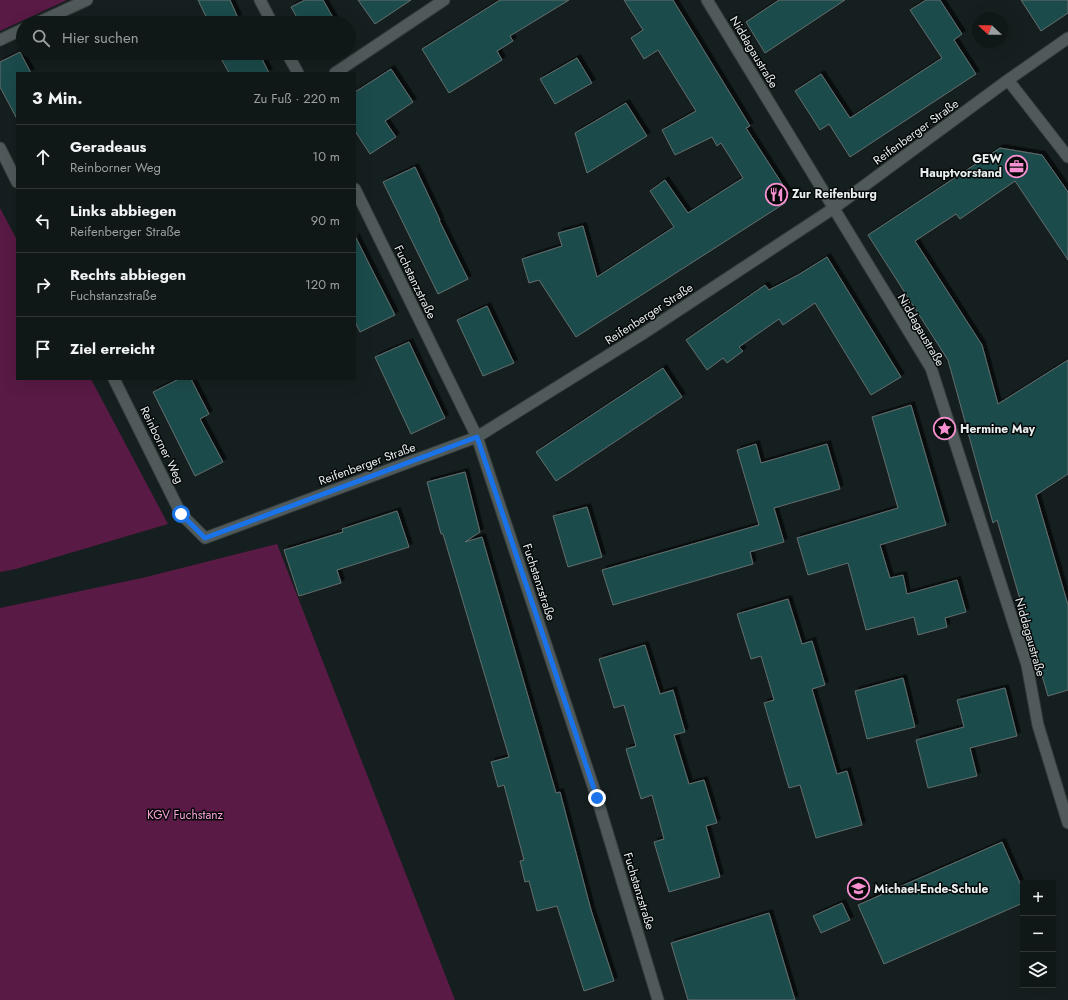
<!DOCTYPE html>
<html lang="de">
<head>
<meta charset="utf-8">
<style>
	:root { --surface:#101717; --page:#1e2424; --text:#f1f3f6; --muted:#9c9fa1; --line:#303636 }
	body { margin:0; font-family:Jost,sans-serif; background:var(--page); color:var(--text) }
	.controls { position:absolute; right:12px; bottom:12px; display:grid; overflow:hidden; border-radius:0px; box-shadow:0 4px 16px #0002 }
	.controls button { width:36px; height:36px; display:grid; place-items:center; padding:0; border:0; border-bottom:1px solid var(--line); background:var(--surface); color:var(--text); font:20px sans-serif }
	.compass { position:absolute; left:972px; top:12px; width:36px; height:36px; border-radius:50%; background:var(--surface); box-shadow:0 4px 16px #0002; rotate:292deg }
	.stop { position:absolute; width:12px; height:12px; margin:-9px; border:3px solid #1a73e8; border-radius:50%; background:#fff }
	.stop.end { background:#1a73e8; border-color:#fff; box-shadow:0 1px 4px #0008 }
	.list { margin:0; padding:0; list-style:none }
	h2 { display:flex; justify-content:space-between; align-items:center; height:52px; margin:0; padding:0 16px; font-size:17px }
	h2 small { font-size:13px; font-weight:400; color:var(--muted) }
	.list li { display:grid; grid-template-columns:26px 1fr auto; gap:12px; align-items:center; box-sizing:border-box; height:64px; padding:0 16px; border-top:1px solid var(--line) }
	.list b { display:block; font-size:15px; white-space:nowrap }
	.list p { margin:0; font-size:13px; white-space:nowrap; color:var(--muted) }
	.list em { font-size:13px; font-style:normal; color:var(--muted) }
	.icon { flex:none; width:22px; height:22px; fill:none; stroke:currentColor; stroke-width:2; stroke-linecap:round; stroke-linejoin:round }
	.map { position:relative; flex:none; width:1068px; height:1000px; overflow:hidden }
	.search { position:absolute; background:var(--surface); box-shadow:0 4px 16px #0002; left:16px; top:16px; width:340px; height:44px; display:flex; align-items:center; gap:10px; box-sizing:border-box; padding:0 14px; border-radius:22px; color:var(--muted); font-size:15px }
	.panel { position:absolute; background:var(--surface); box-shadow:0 4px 16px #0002; left:16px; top:72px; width:340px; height:308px; border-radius:0px }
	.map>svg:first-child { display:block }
</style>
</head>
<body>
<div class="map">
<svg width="1068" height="1000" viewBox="0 0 1068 1000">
	<defs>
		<filter id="shadow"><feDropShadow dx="3.5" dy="-3.5" stdDeviation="0" flood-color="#0009"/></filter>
	</defs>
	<rect width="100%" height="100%" fill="#161f1f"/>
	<!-- green -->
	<path fill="#591a45" d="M0,0H67L0,31Z
		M0,208L17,240V379H91L168,524L16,569L0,572Z
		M277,544L455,1000H0V608L142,578Z"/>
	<!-- building -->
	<path fill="#1f4c4c" stroke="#636d6d" filter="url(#shadow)" d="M198,0H230L238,18L228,23H209Z
		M305,0H323L336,23H300L291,7Z
		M358,0H411L375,24Z
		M500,0H569L510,36L513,41L497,51L502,60L449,93L422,49Z
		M624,0H673L750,126L746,128L788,193L785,203L576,337L539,280L529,283L522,259L562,246L558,233L583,226L597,277L674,227L650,191L665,180L688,213L743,178L721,143L717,146L712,137L675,155L662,130L696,111L658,50L644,59L631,38L643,30Z
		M779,0H845L765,53L746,22Z
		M926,0H940L962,34L954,40L976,74L850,157L829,124L820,130L795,91L821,74L850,118L942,58L910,10Z
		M1021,0H1068V13L1041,31Z
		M20,52L31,73H17V119L0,87V62Z
		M218,53H259L269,73H229Z
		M577,58L592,83L555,104L540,79Z
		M391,69L413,102L385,121L396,137L370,154L355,131V92Z
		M626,103L647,136L587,173L575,133Z
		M1000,148L1042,155L1068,192V260L1015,181L960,219L956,214L915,241L982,345L998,404L1068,360V474L1036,495L1068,605V690L1048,696L997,520L993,523L948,360L868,235Z
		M415,167L440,220H439L468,279L438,294L383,182Z
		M355,236L395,315L360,332L355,322Z
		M827,257L901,377L871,395L815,303L783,325L779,319L739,347L743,351L727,363L723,358L707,370L686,340L765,285L769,290L798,275Z
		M487,306L514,363L483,376L457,320Z
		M409,342L445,418L411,434L375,357Z
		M663,368L682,397L556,481L536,452Z
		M179,379H191L209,414L200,419L223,462L195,476L153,392Z
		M911,405L946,525L880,545L890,578L903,575L907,594L957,580L966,612L945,618L947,627L918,635L914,617L866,630L848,563L808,575L797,538L898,508L872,417Z
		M756,444L761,463L827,444L840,489L774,508L784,542L750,552L753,564L613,605L602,570L759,525L737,450Z
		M465,472L480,532L465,542L482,537L556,793L560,792L591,910L614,981L584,991L557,906L537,911L529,881L525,882L520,861L524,860L504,785L498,787L491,762L509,757L443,534H441L427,482Z
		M587,507L602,557L568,567L553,516Z
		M397,511L409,547L337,570L341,583L299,596L284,550L343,532L342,529Z
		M788,599L802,644L812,641L825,685L812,689L837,774L847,771L862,825L816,838L800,785L789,788L764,703L774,700L761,656L751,659L737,614Z
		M645,645L660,694L673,690L685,732L674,735L689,784L704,780L717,823L706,826L720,877L669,892L654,842L664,839L652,795L641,799L626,749L636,746L624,705L614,708L599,659Z
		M903,678L915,727L867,739L855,691Z
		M1005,688L1017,736L970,748L977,776L928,788L916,740L964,727L957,700Z
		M1002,842L1023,890V903L884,964L858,905Z
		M842,903L850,920L821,933L813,916Z
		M769,913L795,1000H688L671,943Z"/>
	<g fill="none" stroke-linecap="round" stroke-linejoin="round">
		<defs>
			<path id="minor" d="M260,0L272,23
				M707,0L931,368L1027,665L1038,725L1068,823
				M37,23L87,0
				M0,40L23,29
				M287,53L298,73
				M335,73L444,0
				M1008,80L1068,157
				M0,148L17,182
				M355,189L477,437L597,798L658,1000
				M114,379L181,514L205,538L477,437L644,333L834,208L1008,80L1068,38"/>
		</defs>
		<!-- minor casing -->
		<use href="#minor" stroke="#363c3c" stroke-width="13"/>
		<!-- minor -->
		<use href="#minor" stroke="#505a5a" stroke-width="11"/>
	</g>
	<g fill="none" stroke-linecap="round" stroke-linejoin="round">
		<!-- route -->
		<path stroke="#1a73e8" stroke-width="5" d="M181,514L205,538L477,437L597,798"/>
	</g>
	<!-- icons -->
	<defs>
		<symbol id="office-ring" viewBox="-11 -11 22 22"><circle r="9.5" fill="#050808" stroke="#f690d0" stroke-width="1.5"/><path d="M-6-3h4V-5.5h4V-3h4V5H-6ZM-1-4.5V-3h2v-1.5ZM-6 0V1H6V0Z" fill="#f690d0"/></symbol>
		<symbol id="restaurant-ring" viewBox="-11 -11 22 22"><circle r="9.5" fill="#050808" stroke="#f690d0" stroke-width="1.5"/><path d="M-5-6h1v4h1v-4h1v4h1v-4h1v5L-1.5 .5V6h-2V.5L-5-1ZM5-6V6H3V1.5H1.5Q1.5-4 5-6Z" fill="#f690d0"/></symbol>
		<symbol id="sight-ring" viewBox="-11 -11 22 22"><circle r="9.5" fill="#050808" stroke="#f690d0" stroke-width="1.5"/><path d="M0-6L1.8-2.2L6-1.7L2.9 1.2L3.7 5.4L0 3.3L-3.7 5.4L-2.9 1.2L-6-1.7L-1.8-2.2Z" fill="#f690d0"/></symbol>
		<symbol id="school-ring" viewBox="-11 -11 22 22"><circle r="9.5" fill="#050808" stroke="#f690d0" stroke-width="1.5"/><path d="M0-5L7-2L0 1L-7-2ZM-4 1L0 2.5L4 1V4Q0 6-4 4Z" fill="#f690d0"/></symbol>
	</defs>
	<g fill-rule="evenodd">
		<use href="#office-ring" x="1004" y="154" width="25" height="25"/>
		<use href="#restaurant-ring" x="764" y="182" width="25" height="25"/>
		<use href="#sight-ring" x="932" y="416" width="25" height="25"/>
		<use href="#school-ring" x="846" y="876" width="25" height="25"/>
	</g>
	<g text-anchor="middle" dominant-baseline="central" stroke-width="3" stroke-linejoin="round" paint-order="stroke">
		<!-- street labels -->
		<g font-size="12" fill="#e9efef" stroke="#050808">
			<text transform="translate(754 52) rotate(59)">Niddagaustraße</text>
			<text transform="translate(916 132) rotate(-36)">Reifenberger Straße</text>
			<text transform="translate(415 282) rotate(64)">Fuchstanzstraße</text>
			<text transform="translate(649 314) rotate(-33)">Reifenberger Straße</text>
			<text transform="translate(921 330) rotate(60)">Niddagaustraße</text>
			<text transform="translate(162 445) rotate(64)">Reinborner Weg</text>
			<text transform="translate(367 464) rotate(-20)">Reifenberger Straße</text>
			<text transform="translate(539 582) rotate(72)">Fuchstanzstraße</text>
			<text transform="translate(1030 637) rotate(74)">Niddagaustraße</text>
			<text transform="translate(639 891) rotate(73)">Fuchstanzstraße</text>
		</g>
		<!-- poi labels -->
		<g font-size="12" font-weight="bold" fill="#e9efef" stroke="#050808" text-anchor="start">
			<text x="1002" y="159" text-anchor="end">GEW<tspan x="1002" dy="14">Hauptvorstand</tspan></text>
			<text x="792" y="194">Zur Reifenburg</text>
			<text x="960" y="429">Hermine May</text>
			<text x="874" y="889">Michael-Ende-Schule</text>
		</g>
		<!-- park labels -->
		<g font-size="12" fill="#f9a2d8" stroke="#050808">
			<text x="185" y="815">KGV Fuchstanz</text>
		</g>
	</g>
</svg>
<div class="controls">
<button>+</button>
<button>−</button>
<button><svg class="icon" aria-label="layers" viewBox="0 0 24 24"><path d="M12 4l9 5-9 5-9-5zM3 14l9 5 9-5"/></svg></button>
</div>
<svg class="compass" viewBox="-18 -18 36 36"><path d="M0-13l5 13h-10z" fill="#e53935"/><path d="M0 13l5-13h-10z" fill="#9c9fa1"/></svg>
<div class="stop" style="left:181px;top:514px"></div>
<div class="stop end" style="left:597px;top:798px"></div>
<div class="search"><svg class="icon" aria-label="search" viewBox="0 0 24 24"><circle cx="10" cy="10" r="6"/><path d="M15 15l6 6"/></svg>Hier suchen</div>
<section class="panel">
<h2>3 Min.<small>Zu Fuß · 220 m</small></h2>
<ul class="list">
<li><svg class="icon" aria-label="ahead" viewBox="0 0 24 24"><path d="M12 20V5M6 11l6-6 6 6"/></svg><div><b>Geradeaus</b><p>Reinborner Weg</p></div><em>10 m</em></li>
<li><svg class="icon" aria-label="left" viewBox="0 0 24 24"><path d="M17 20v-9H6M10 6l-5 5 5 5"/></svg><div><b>Links abbiegen</b><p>Reifenberger Straße</p></div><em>90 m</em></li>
<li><svg class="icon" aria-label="right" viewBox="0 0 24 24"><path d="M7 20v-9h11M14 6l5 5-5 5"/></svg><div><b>Rechts abbiegen</b><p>Fuchstanzstraße</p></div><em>120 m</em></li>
<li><svg class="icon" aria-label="arrive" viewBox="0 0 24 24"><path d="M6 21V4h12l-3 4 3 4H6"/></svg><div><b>Ziel erreicht</b></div></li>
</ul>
</section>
</div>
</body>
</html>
